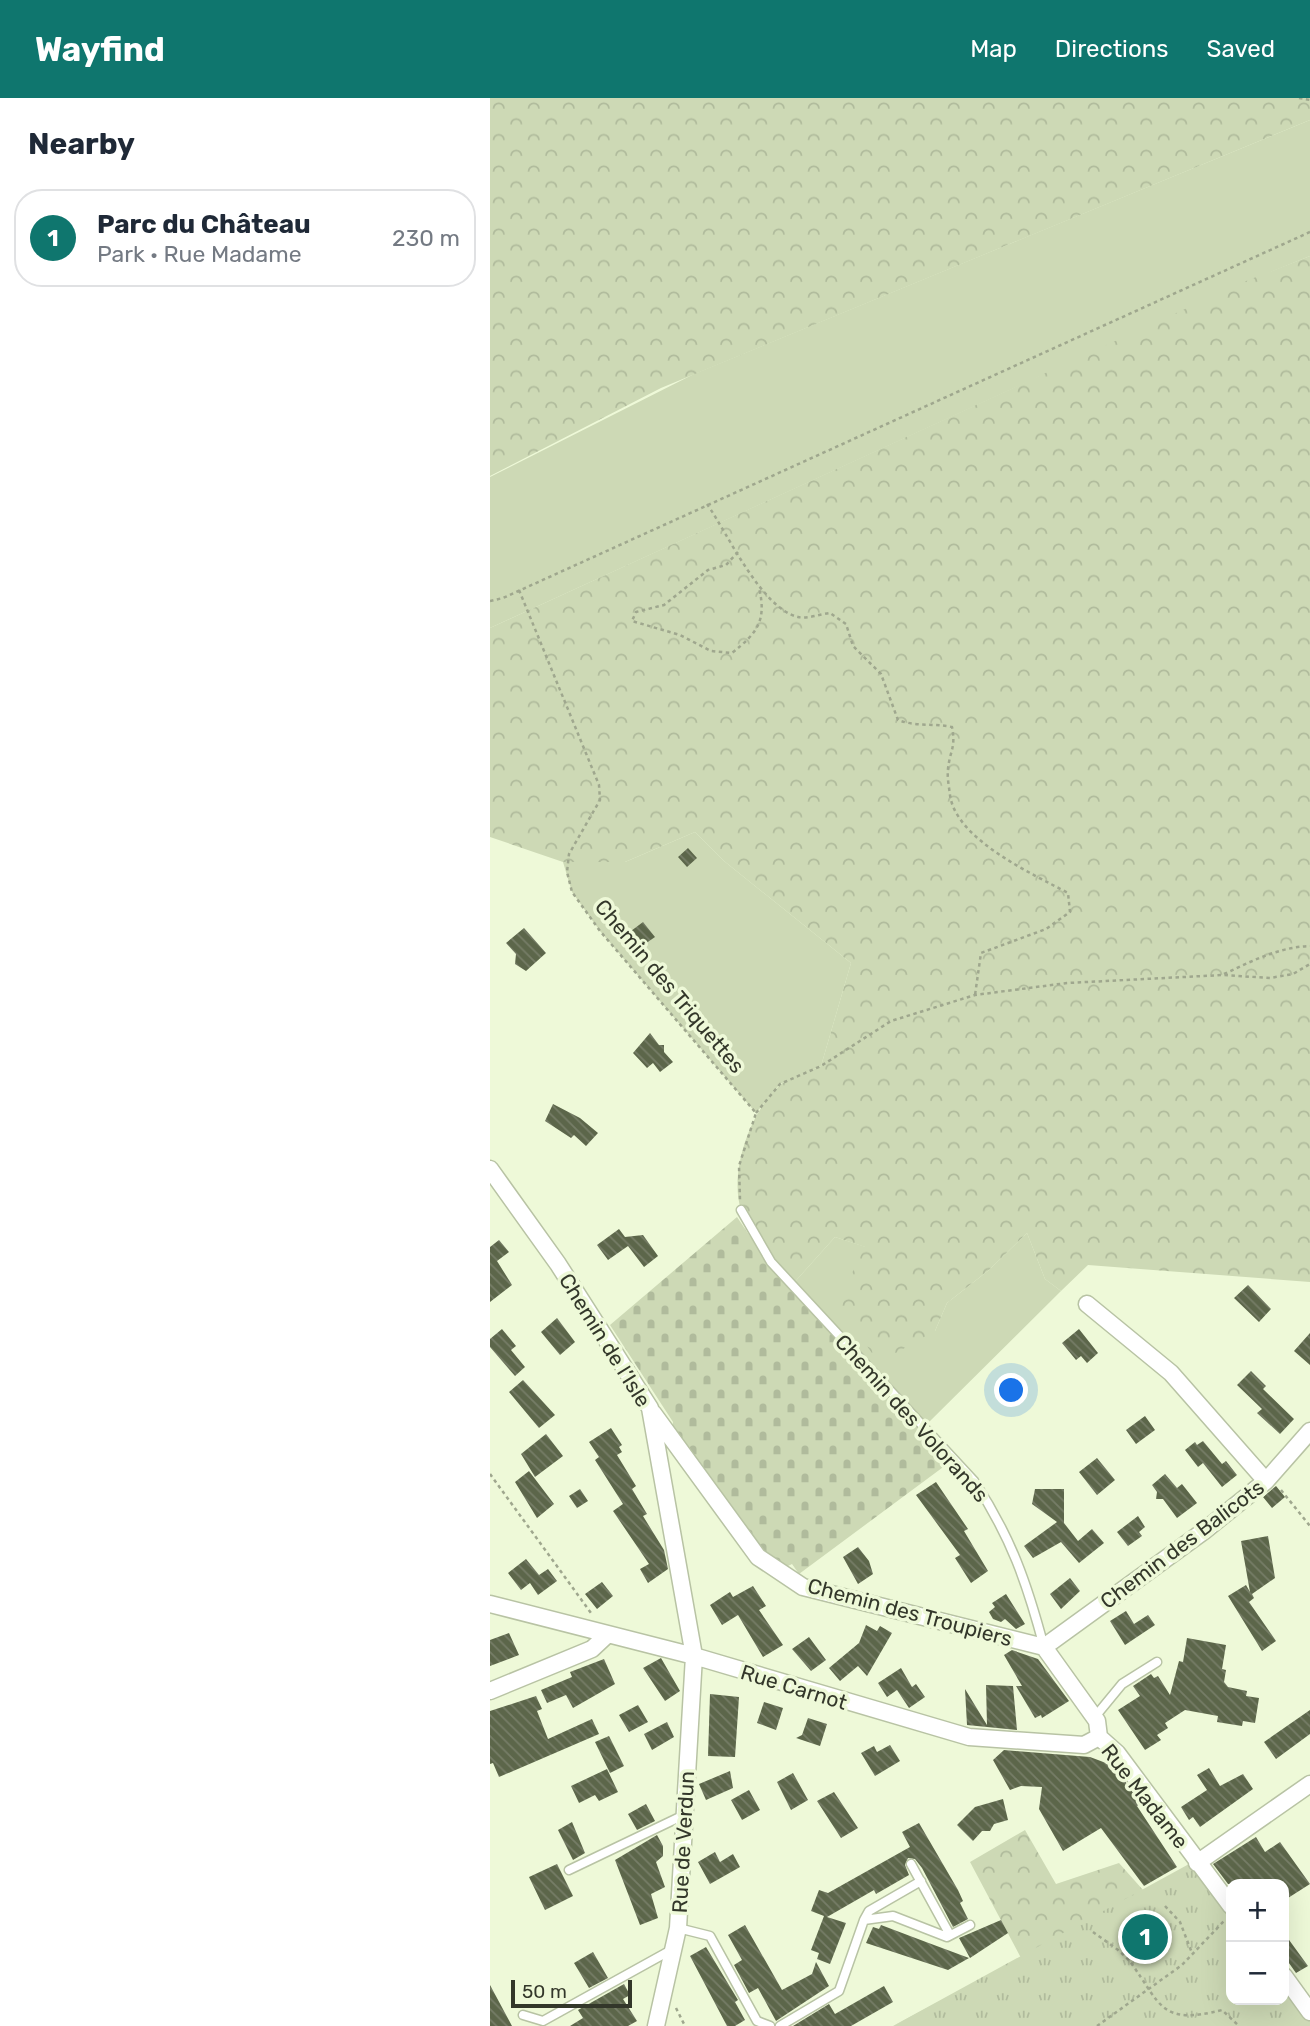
<!DOCTYPE html>
<html lang="en">
<head>
<meta charset="utf-8">
<style>
	:root { --surface:#fff; --page:#f6f6f7; --text:#1f2937; --muted:#747a83; --line:#e0e1e3; --accent:#0f766e }
	body { margin:0; font-family:Rubik,sans-serif; background:var(--page); color:var(--text) }
	.controls { position:absolute; right:21px; bottom:21px; display:grid; overflow:hidden; border-radius:14px; box-shadow:0 7px 28px #0002 }
	.controls button { width:63px; height:63px; display:grid; place-items:center; padding:0; border:0; border-bottom:2px solid var(--line); background:var(--surface); color:var(--text); font:35px sans-serif }
	.scale { position:absolute; left:21px; bottom:18px; width:121px; box-sizing:border-box; padding-left:7px; border:4px solid #33372a; border-top:0; font-size:19px; line-height:24px; white-space:nowrap; color:#33372a; -webkit-text-stroke:5px #eef9d8; paint-order:stroke }
	.you { position:absolute; left:522px; top:1293px; width:24px; height:24px; margin:-18px; border:5px solid #fff; border-radius:50%; background:#1a73e8; box-shadow:0 0 0 10px #1a73e833 }
	.badge { display:grid; place-items:center; width:46px; height:46px; border-radius:50%; background:var(--accent); color:#fff; font-size:23px; font-weight:700 }
	.pin { position:absolute; translate:-50% -50%; border:4px solid #fff; box-shadow:0 2px 7px #0006 }
	.list { margin:0; padding:0; list-style:none }
	h2 { display:flex; justify-content:space-between; align-items:center; height:91px; margin:0; padding:0 28px; font-size:30px }
	h2 small { font-size:23px; font-weight:400; color:var(--muted) }
	.list li { display:grid; grid-template-columns:46px 1fr auto; gap:21px; align-items:center; box-sizing:border-box; height:98px; margin:0 14px 14px; padding:0 14px; border:2px solid var(--line); border-radius:28px }
	.list b { display:block; font-size:26px; white-space:nowrap }
	.list p { margin:0; font-size:23px; white-space:nowrap; color:var(--muted) }
	.list em { font-size:23px; font-style:normal; color:var(--muted) }
	.map { position:relative; flex:none; width:820px; height:1928px; overflow:hidden }
	header { display:flex; align-items:center; gap:42px; box-sizing:border-box; height:98px; padding:0 35px; background:var(--accent); color:#fff }
	header strong { font-size:33px }
	nav { display:flex; gap:38px; margin-inline-start:auto; font-size:24px }
	main { display:flex }
	aside { flex:1; background:var(--surface) }
	.map>svg:first-child { display:block }
</style>
</head>
<body>
<header>
<strong>Wayfind</strong>
<nav><a>Map</a><a>Directions</a><a>Saved</a></nav>
</header>
<main>
<aside>
<h2>Nearby<small></small></h2>
<ul class="list">
<li><span class="badge">1</span><div><b>Parc du Château</b><p>Park · Rue Madame</p></div><em>230 m</em></li>
</ul>
</aside>
<div class="map">
<svg width="820" height="1928" viewBox="0 0 820 1928">
	<defs>
		<pattern id="forest-crowns" width="20" height="18" patternUnits="userSpaceOnUse" patternTransform="scale(1.75)"><rect width="20" height="18" fill="#cdd9b5"/><path d="M2 6a3 3 0 1 1 6 0M12 15a3 3 0 1 1 6 0" fill="none" stroke="#b0bb9c"/></pattern>
		<pattern id="cemetery-stones" width="16" height="16" patternUnits="userSpaceOnUse" patternTransform="scale(1.75)"><rect width="16" height="16" fill="#cdd9b5"/><path d="M2 7V4a2 2 0 0 1 4 0v3zM10 15v-3a2 2 0 0 1 4 0v3z" fill="#b0bb9c"/></pattern>
		<pattern id="park-tufts" width="24" height="20" patternUnits="userSpaceOnUse" patternTransform="scale(1.75)"><rect width="24" height="20" fill="#cdd9b5"/><path d="M3 7l-1-3M5 7V3M7 7l1-3M15 17l-1-3M17 17v-4M19 17l1-3" fill="none" stroke="#b0bb9c"/></pattern>
		<pattern id="building-back-hatch" width="6" height="6" patternUnits="userSpaceOnUse" patternTransform="scale(1.75)"><rect width="6" height="6" fill="#5c664a"/><path d="M-1 5l2 2M0 0l6 6M5-1l2 2" fill="none" stroke="#767d67"/></pattern>
	</defs>
	<rect width="100%" height="100%" fill="#eef9d8"/>
	<!-- green -->
	<path fill="#cdd9b5" d="M820,22V158L756,184L0,530V379L204,276Z
		M205,734L234,763L361,865L331,968L290,986L266,1015L110,833L82,794L73,764H135Z
		M537,1135L555,1181L571,1193L434,1329L302,1187L345,1139L376,1149L445,1233L457,1205L499,1172Z"/>
	<!-- forest -->
	<path fill="url(#forest-crowns)" d="M0,0H820V22L171,290L0,378Z
		M820,158V1184L598,1167L571,1193L555,1181L537,1135L499,1172L457,1205L445,1233L404,1256L386,1261L347,1205L375,1149L345,1139L302,1187C288,1171 257,1132 251,1112C239,1074 260,1015 288,989C298,979 318,974 331,968L361,865L234,763L205,734L135,764H73L0,739V530L756,183Z
		M535,1732L566,1786L629,1765L653,1792L657,1804L403,1928L531,1860L480,1764Z"/>
	<!-- cemetery -->
	<path fill="url(#cemetery-stones)" d="M247,1119L281,1169L460,1364L309,1476L302,1466L296,1469L275,1457L182,1332L183,1324L120,1227Z"/>
	<!-- park -->
	<path fill="url(#park-tufts)" d="M699,1766L741,1817V1902H794V1884L820,1918V1928H403Z"/>
	<!-- building -->
	<path fill="url(#building-back-hatch)" d="M198,750L207,760L197,769L188,759Z
		M153,824L165,839L152,848L141,833Z
		M34,830L56,855L36,873L25,866L26,856L16,845Z
		M160,935L169,947H174V954L183,964L170,974L163,965L157,970L143,955Z
		M63,1006L90,1020L108,1035L96,1048L84,1037L81,1040L55,1023Z
		M129,1131L135,1139L153,1137L168,1158L154,1169L138,1148L118,1162L107,1147Z
		M9,1142L19,1154L7,1163L22,1187L0,1204V1149Z
		M758,1187L781,1211L769,1224L744,1200Z
		M67,1220L85,1244L70,1257L51,1234Z
		M12,1231L26,1248L21,1252L35,1269L25,1278L0,1249V1241Z
		M589,1231L608,1255L597,1265L591,1258L586,1262L572,1245Z
		M820,1235V1267L804,1253Z
		M761,1273L776,1288L773,1291L804,1321L790,1336L767,1315L772,1311L747,1287Z
		M33,1282L65,1317L49,1330L19,1294Z
		M655,1318L665,1332L646,1346L636,1332Z
		M121,1330L132,1347L129,1349L132,1354L127,1357L146,1388L142,1391L157,1416L153,1418L174,1452L178,1471L158,1485L150,1471L159,1466L123,1413L133,1406L105,1362L109,1359L99,1344Z
		M56,1336L73,1358L45,1379L31,1356Z
		M713,1343L732,1366L736,1363L747,1377L732,1389L713,1365L708,1369L695,1352L705,1344L707,1347Z
		M607,1360L625,1382L607,1397L589,1374Z
		M39,1373L64,1406L47,1420L25,1384Z
		M675,1376L687,1390L692,1386L707,1405L687,1420L673,1401H666L667,1394L662,1387Z
		M446,1384L478,1431L474,1433L498,1473L481,1485L465,1460L470,1457L426,1397Z
		M786,1388L795,1399L782,1410L773,1399Z
		M90,1391L98,1403L87,1410L79,1398Z
		M545,1391H574V1425L588,1443L602,1431L614,1445L589,1465L571,1444L543,1460L534,1448L567,1424L542,1406Z
		M648,1418L655,1429L649,1434L652,1438L638,1448L627,1434Z
		M778,1438L785,1480L762,1496L764,1500L759,1504L786,1543L772,1553L738,1498L756,1487L760,1494L751,1443Z
		M368,1449L379,1463L383,1476L368,1486L353,1459Z
		M36,1461L49,1477L58,1471L67,1483L48,1497L40,1485L31,1492L18,1475Z
		M580,1480L590,1493L571,1511L560,1496Z
		M112,1484L123,1498L107,1511L95,1496Z
		M263,1488L276,1508L269,1512L293,1547L273,1559L248,1517L232,1527L220,1507L240,1494L243,1499Z
		M516,1496L535,1526L526,1531L515,1521L511,1524L503,1521L499,1514L505,1509L502,1505Z
		M636,1513L644,1526L658,1517L665,1527L635,1547L620,1523Z
		M376,1527L387,1533L390,1528L402,1535L377,1578L368,1568L350,1583L339,1570L369,1545Z
		M19,1535L29,1557L0,1568V1542Z
		M319,1539L336,1562L321,1573L302,1551Z
		M697,1540L736,1547L732,1571L736,1572L734,1584L738,1589L757,1593L756,1598L769,1600L765,1625L753,1623L752,1628L727,1624L728,1618L695,1612L675,1625L678,1630L667,1637L671,1642L655,1652L628,1612L650,1598L643,1588L661,1576L664,1580L668,1578L680,1597L689,1563L693,1564Z
		M522,1552L548,1561L579,1603L552,1620L551,1617L545,1620L526,1588H532L514,1557Z
		M171,1560L190,1593L175,1603L153,1570Z
		M114,1561L125,1586L83,1610L76,1597L57,1605L51,1592L82,1579L80,1574Z
		M411,1570L422,1589L426,1586L435,1599L419,1610L407,1592L397,1599L388,1585Z
		M496,1587L523,1588L527,1632L477,1627L475,1591L497,1627Z
		M220,1596L249,1599L245,1659L218,1658Z
		M46,1598L52,1611L47,1613L58,1641L102,1621L109,1636L9,1679L3,1665L0,1666V1613Z
		M274,1604L293,1610L286,1632L267,1625Z
		M148,1607L158,1624L139,1634L129,1617Z
		M820,1612V1636L786,1661L774,1644Z
		M318,1620L337,1626L330,1648L306,1640L312,1637Z
		M177,1624L184,1639L162,1652L154,1636Z
		M119,1638L134,1668L120,1675L105,1644Z
		M400,1647L410,1663L385,1678L371,1655L384,1648L387,1654Z
		M514,1652L600,1659L624,1668L651,1705L647,1708L687,1769L654,1788L611,1730L573,1753L549,1711L552,1689L531,1688L520,1692L503,1662Z
		M719,1670L730,1688L753,1676L763,1691L710,1729L703,1719L699,1722L691,1709L717,1692L707,1677Z
		M117,1671L128,1694L109,1703L105,1697L89,1705L81,1688Z
		M240,1673L243,1690L216,1702L209,1686Z
		M303,1675L318,1702L301,1712L287,1684Z
		M259,1692L270,1712L252,1722L241,1702Z
		M344,1694L368,1730L351,1740L327,1703Z
		M513,1701L518,1722L504,1726L500,1733H492L483,1743L467,1727L485,1709Z
		M156,1706L165,1723L147,1732L138,1716Z
		M82,1724L95,1755L83,1762L68,1732Z
		M429,1725L468,1792L473,1803L470,1805L478,1821L463,1829L432,1770L425,1761L418,1760L415,1767L419,1777L386,1796L384,1792L337,1819L356,1825L340,1866L327,1861L329,1855L321,1852L334,1818L321,1813L329,1792L338,1795L420,1749L412,1734Z
		M167,1737L173,1748V1758L166,1764L175,1789L161,1796L168,1820L150,1827L125,1762Z
		M766,1739L775,1754L790,1744L820,1786L798,1800L794,1795V1786H738L723,1766Z
		M225,1754L230,1764L243,1756L250,1769L220,1786L208,1764Z
		M67,1766L83,1798L55,1812L39,1779Z
		M511,1822L518,1835L480,1860L469,1840Z
		M255,1827L292,1892L322,1876L326,1864L339,1888L286,1923L268,1890L259,1895L244,1867L252,1862L238,1837Z
		M391,1827L436,1844L479,1860L458,1872L376,1845L383,1829L389,1831Z
		M794,1835L818,1868L806,1875L794,1858Z
		M216,1849L248,1902L245,1904L255,1922L245,1928H237L200,1858Z
		M103,1854L118,1880L99,1890L84,1865Z
		M134,1886L140,1897L133,1901L147,1923L138,1928H80L93,1920L88,1912Z
		M0,1887L22,1928H0Z
		M394,1888L403,1904L361,1928H303L339,1906L345,1916Z"/>
	<g fill="none" stroke-linecap="round" stroke-linejoin="round">
		<defs>
			<path id="lane" d="M251,1112L281,1164L484,1383C521,1439 537,1485 554,1549
				M604,1620L632,1586L667,1564
				M421,1766L460,1837
				M79,1772L194,1717
				M374,1822L379,1813L431,1783
				M188,1830L220,1838L267,1923L280,1928
				M33,1917L53,1923L183,1851
				M290,1928L349,1893L374,1822L403,1818L457,1839L480,1827"/>
			<path id="street" d="M0,1071L68,1166L160,1310L204,1558L188,1830L166,1928
				M597,1206L681,1275L776,1383
				M163,1315L268,1459L313,1489L554,1549
				M0,1506L204,1558L479,1639L594,1647L609,1639
				M554,1549L714,1433L776,1383L820,1333
				M554,1549L607,1623L609,1639L627,1655L741,1808
				M0,1593L102,1551L117,1537
				M707,1765L820,1686
				M794,1878L820,1914"/>
		</defs>
		<!-- lane casing -->
		<use href="#lane" stroke="#b8c3a4" stroke-width="11"/>
		<!-- street casing -->
		<use href="#street" stroke="#b8c3a4" stroke-width="19"/>
		<!-- path -->
		<path stroke="#9fa78e" stroke-width="2.5" stroke-dasharray="3.5 3.5" stroke-linecap="butt" d="M809,0L820,2
			M217,406C238,436 271,510 308,519C317,521 331,516 340,515L356,526L363,548L391,576L408,622C427,629 443,625 462,629C466,650 460,652 458,671C457,679 459,689 460,697C466,742 543,776 578,795L580,814L556,831L491,855L485,897
			M248,454L236,467L218,472L174,507L146,514L142,523L190,537L221,553L242,555C267,535 277,523 269,490
			M29,492L109,687L110,702L79,756L77,774L82,794L110,833L266,1015L249,1068L250,1102
			M0,503L13,500L820,134
			M734,876C762,863 789,849 820,848
			M266,1015L290,986L331,968L401,923L485,897L577,885L733,877L780,880L803,876L820,866
			M0,1376L101,1515
			M791,1392L820,1428
			M675,1808L690,1824L702,1855
			M603,1834C615,1843 632,1853 641,1865C671,1906 670,1928 732,1912L749,1928
			M186,1910L195,1928
			M607,1928L692,1867L734,1823"/>
		<!-- lane -->
		<use href="#lane" stroke="#fff" stroke-width="8"/>
		<!-- street -->
		<use href="#street" stroke="#fff" stroke-width="16"/>
	</g>
	<g text-anchor="middle" dominant-baseline="central" stroke-width="7" stroke-linejoin="round" paint-order="stroke">
		<!-- street labels -->
		<g font-size="21" fill="#33372a" stroke="#eef9d8">
			<text transform="translate(180 888) rotate(50)">Chemin des Triquettes</text>
			<text transform="translate(115 1242) rotate(58)">Chemin de l’Isle</text>
			<text transform="translate(422 1320) rotate(48)">Chemin des Volorands</text>
			<text transform="translate(692 1446) rotate(-37)">Chemin des Balicots</text>
			<text transform="translate(420 1514) rotate(15)">Chemin des Troupiers</text>
			<text transform="translate(304 1589) rotate(17)">Rue Carnot</text>
			<text transform="translate(655 1698) rotate(52)">Rue Madame</text>
			<text transform="translate(193 1744) rotate(-87)">Rue de Verdun</text>
		</g>
	</g>
</svg>
<div class="controls">
<button>+</button>
<button>−</button>
</div>
<div class="scale">50 m</div>
<div class="you"></div>
<div class="pin badge" style="left:655px;top:1839px">1</div>
</div>
</main>
</body>
</html>
